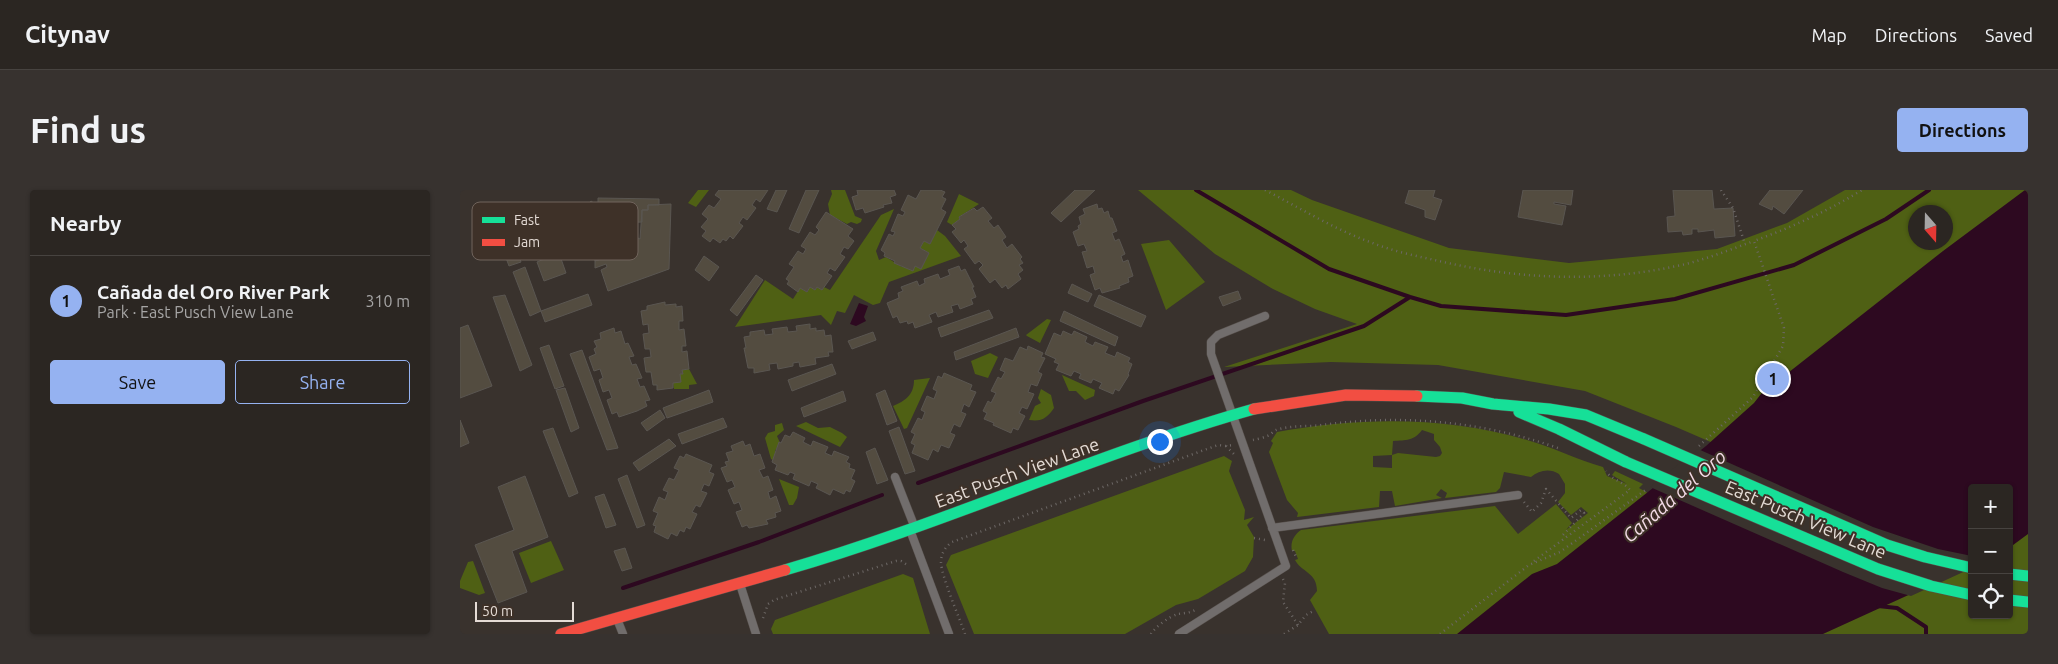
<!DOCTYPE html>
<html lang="en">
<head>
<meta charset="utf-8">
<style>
	:root { --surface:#2b2622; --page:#37322f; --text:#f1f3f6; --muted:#a6a5a5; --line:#474340; --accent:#95b2f1 }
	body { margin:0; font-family:Ubuntu,sans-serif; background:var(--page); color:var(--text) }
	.controls { position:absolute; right:15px; bottom:15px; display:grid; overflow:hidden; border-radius:5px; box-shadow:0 1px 4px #0004 }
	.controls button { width:45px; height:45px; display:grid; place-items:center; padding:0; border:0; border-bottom:1px solid var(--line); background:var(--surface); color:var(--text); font:25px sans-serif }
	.compass { position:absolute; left:1448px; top:15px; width:45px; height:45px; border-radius:50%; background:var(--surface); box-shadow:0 1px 4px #0004; rotate:160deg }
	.scale { position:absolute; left:15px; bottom:12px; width:99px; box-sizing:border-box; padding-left:5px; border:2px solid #e4dbd5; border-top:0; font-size:14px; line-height:18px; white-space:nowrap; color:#e4dbd5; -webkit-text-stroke:4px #3e3128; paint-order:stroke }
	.you { position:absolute; left:699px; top:251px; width:18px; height:18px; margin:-12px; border:4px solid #fff; border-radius:50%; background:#1a73e8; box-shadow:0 0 0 8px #1a73e833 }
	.badge { display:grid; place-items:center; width:32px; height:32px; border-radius:50%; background:var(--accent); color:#111; font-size:16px; font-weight:700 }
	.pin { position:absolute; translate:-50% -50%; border:2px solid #fff; box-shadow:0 1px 5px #0006 }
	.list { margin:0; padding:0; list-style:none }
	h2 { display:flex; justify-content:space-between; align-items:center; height:65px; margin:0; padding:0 20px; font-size:21px }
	h2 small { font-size:16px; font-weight:400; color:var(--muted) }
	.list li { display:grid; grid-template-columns:32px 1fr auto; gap:15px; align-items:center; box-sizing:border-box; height:90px; padding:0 20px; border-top:1px solid var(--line) }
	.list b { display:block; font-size:19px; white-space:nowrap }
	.list p { margin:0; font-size:16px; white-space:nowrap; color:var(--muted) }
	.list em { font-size:16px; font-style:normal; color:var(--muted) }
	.actions { display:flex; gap:10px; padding:15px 20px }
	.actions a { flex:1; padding:11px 0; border:1px solid var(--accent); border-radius:5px; text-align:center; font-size:18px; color:var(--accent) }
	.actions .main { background:var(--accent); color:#111 }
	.icon { flex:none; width:28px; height:28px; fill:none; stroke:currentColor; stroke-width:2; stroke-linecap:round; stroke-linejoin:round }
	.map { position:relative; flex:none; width:1568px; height:444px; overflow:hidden; border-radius:5px }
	header { display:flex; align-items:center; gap:30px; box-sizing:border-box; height:70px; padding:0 25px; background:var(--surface); border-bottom:1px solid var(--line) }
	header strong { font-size:24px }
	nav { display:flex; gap:28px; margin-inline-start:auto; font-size:18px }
	.intro { display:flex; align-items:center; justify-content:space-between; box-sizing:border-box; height:120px; padding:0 30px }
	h1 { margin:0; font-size:35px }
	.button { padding:12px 22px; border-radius:5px; background:var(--accent); color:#111; font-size:18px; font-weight:700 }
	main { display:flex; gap:30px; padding:0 30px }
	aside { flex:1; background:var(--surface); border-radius:5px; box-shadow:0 1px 4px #0004 }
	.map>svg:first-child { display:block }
</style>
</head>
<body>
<header>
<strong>Citynav</strong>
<nav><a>Map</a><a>Directions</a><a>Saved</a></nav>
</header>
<div class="intro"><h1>Find us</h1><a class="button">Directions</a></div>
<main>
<aside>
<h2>Nearby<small></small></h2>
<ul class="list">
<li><span class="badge">1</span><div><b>Cañada del Oro River Park</b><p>Park · East Pusch View Lane</p></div><em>310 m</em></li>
</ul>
<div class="actions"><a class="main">Save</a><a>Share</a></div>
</aside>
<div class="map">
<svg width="1568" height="444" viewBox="0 0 1568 444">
	<rect width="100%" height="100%" fill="#39322d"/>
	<!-- green -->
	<path fill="#4f6014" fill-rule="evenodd" d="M238,0H249L236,17L228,13Z
		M371,0H385L395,26L402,29L401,32L397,34L391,32L387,34L370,25L368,14L372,4Z
		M678,0H831L852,10L989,58L1109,73L1257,59L1327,33L1385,0H1568V444H869L850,410L857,401C857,382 841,382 835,370L838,369L835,361H832C830,352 834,345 841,340L1035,316L1058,344L1096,314L1112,333L1106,340L1128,323L1121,317L1111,325L1098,312L1105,303V294L1099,284C1090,278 1079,280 1071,287L1044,282L1040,298L1036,302L985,308L987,303L981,299L976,305L982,308L935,316L932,301H920L919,317L837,327L838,323L827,310L809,262L813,253L811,251L817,242C900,227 987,226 1067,250C1093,257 1117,270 1143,277L1147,286L1167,294L1152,285L1155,281L1183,294L1179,298L1202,311L1341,291L1216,237L1125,201L978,175L871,172L764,177L897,134L855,119L813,99L755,64ZM1456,22H1486V52H1456ZM962,240L974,244V250L980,257L982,263L980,266L976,267L938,263L932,265L933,251C946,250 954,251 962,240ZM932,265V278L913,277V266ZM1512,298H1549V425H1512Z
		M499,4L519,14L499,27L500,29L492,35L487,32Z
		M434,19L416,61L419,70L426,67L442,77L443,76L453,80L455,76L461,79L469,63L460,58L464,51L470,54L477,40L485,46L501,66L429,92L420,113L413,115L394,105L385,123L377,121L371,135L361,125L275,137L305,90L333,109L340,98L347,102L350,97L355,100L357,97L362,100L364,97L370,100L421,25Z
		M709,50L745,92L706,120L681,54Z
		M587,129L591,130L580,153L567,146L566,145Z
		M530,163L538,167L528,188L515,184L511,171Z
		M229,179L237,194L229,195V199H214L213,193L220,184H222V180Z
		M602,185L635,200L634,206L625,210L616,201H609Z
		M470,188L447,238L444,239L433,216C445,211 454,205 454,190Z
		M581,199L591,205L594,218C587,228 582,232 569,230L575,216L581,213L578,208Z
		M346,232L358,238L370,237L382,243L387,247L380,257L336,236Z
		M322,233L324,240L317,246L320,253L315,261L317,263L313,270L311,269L305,248L308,243L315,241V235Z
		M764,266L772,271L769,281L785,320L784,330L794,327L787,335L794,347L793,367L785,381L738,409L716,415L665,444H514L486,375L491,365Z
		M319,289L339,297L337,308L333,315H329Z
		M91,351L104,380L71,393L59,363Z
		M13,371L25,403L19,405L0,398V391L8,372Z
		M443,384L453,388L470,444H313L311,439L315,430Z"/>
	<!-- water -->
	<path fill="#2d0920" d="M1565,0H1568V344L1549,358V298H1512V376L1363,444H997L1072,384L1097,374L1246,256L1294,213L1301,204L1483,61Z
		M399,113L408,116L404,127L406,131L396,136L390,134Z"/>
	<!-- pier -->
	<path fill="#39322d" d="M1238,259L1413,337L1478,359L1512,366V378L1451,406L1422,398L1383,382L1190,297Z"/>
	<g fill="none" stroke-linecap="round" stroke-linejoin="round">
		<!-- stream -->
		<path stroke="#2d0920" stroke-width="4" d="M736,0L869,79L950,107L981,116L1106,125L1215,109L1334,75L1426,29L1469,0
			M458,293L683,211L904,136L950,107
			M163,398L299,352L422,305
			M1418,416L1437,418L1466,437V444"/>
	</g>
	<!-- building -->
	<path fill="#534c40" stroke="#5a5651" d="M259,0H308L300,12L296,9L292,15L296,18L287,30L283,27L279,33L283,36L273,49L270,46L266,51L263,49L260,53L253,48L250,52L242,46L246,41L241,37L248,29L242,24L249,15L254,18L261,9L255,5Z
		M316,0H327L317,22L307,19Z
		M346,0H359L339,43L329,39Z
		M397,0H434L436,5L430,7L432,13L423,15L424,17L405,23L403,18L396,20L392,7L398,5Z
		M461,0H480L485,2L482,7L486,9L481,19L486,22L470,54L464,51L460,58L469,63L461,79L455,76L453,81L434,73L435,71L424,66L425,63L421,60L429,44L433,46L435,42L431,41L438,24L443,26L445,22L441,20L448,5L456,9Z
		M615,0H635L601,32L591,23Z
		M949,0H975L973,7L982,10L975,30L965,27V20L945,13Z
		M1063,0H1113L1111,15L1094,12V14L1106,16L1102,35L1058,27Z
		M1213,0H1252L1254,19L1273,18L1275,46L1255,48L1254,40L1238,42V39H1232V44L1223,45L1222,41L1208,42L1207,27L1215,26Z
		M1310,0H1343L1324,24L1313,16L1312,20L1299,14Z
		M138,8L199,9V15H188V20H182V32L152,33L150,31L145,37L149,40L147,42L155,65L135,71L121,27L118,26L131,11L138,16Z
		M211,14L209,79L148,101L141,80L147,77L146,74L135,78V71L171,60L178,48L180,49L182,20H188V15Z
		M637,14L638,19L642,18L644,23L648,21L650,28H652L657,41L652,43L655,51L659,49L665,64L661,66L663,72L668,70L673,86L668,88L669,92L659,96L660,98L642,103L640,98L635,100L630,85L635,83L633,76L627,78L622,62L627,61L624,54L618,56L613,42L619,39L618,36L621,34L619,27L625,24L623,19Z
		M523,17L532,28L528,31L534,38L538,35L546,47L542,50L547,58L552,54L562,67L560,69L563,73L559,75L563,80L558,84L561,89L548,99L546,95L542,98L535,89L530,93L519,79L523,75L519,71L515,74L504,59L508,56L504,50L501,53L492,42L496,39L492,35L500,29L499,27L514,18L517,21Z
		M366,22L393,39L388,46L394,51L388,59L384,57L380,64L385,67L375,81L370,78L367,83L372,86L362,100L357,97L355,100L350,97L347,102L340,98L338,102L327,94L329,91L326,89L334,77L329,74L338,61L343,64L346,59L341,56L350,42L355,45L359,40L356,37Z
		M49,41L61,72L49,76L38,46Z
		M99,63L106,83L84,91L77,72Z
		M244,66L259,77L249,91L235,80Z
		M499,76L501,81L505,79L514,97H512L516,107L511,109L513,114L500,119L498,114L491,116L493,122L478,127L476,122L469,125L472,132L455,138L453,132L448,134L447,131L440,133L437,126L433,128L427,113L439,108L438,103L443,101L441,97L457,91L459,96L465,93L464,89L478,84L480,89L490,85L488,80Z
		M65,77L81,121L70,126L53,82Z
		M296,85L303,90L277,126L270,120Z
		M612,94L632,104L628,112L608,103Z
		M778,101L781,109L763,116L759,107Z
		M128,104L132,115L85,132L81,121Z
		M45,105L72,175L60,181L33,107Z
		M639,105L686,126L681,137L634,116Z
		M205,112V115L216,114V117L222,116L223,131H219V140L224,139L226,156H222V162L227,161L229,179L222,180L223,184H220L221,192L213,193V198L197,200V195H193L191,182H186L184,168L191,167L190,159H185L183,144L189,143L188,134L183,135L181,121L187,120V116Z
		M529,120L533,128L481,147L478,138Z
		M604,121L658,147L655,156L600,131Z
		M350,134V139L356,138V141L364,140L365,146L371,145L373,162H368L369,166L355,168L356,174L340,177L339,172L333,173V176L318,179L317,173L309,174L310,180L294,183V178H288L284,158H286L284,147L290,146V142L304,140L305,145L313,144L312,139L327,137L328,142L337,141L336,136Z
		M8,135L32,196L0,208V138Z
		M154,138L155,143L161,141L165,154L168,153L174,166L169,167L172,175L176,174L182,188L177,189L180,197L184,196L190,210L185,211L187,216L177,221L159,227L157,222L152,224L147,210L152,208L149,200L143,202L139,190L143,188L140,179L134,181L129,167L136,164L134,159L137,157L134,151L141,149L140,143Z
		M556,138L559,147L496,170L494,162Z
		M603,141L612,145L614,141L627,147L625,152L633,156L635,152L648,157L645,163L655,167L657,162L670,168L668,172L672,174L668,184L669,185L659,201L655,199L653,204L639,198L642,193L633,189L631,193L619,188L621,184L614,181L611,186L596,180L599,174L594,172L596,169L585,164L594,143L601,146Z
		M413,142L416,150L392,159L388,151Z
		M89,155L104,196L95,199L80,158Z
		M568,156L583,163L581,167L585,168L578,182L582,184L577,196L571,194L568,202L574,204L567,219L562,217L559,223L565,226L558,240L553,238L551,243L533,235L534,233L524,229L527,223L523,221L528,211L531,213L536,203L531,201L538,187L541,189L545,182L540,180L545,168L553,171L560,157L567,160Z
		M122,160L158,258L147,260L110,164Z
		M372,174L376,184L332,201L328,190Z
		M484,183L512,195L510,200L516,202L509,217L504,214L501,222L506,224L500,237L494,234L490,243L495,245L489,258L481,255L478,262L473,259L468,270L452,263L455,255L451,253L455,244L451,242L458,228L462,230L465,222L461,220L467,206L474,209L477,201L473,199L478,186L482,188Z
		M105,198L119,238L111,242L96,200Z
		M249,200L253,212L207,228L203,218Z
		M425,200L437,231L427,235L416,204Z
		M383,201L386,211L344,227L341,218Z
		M200,220L205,228L187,241L181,233Z
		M263,228L267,237L222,254L218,244Z
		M0,230L9,253L0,257Z
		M439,237L455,281L445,284L429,241Z
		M93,238L118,303L109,307L83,241Z
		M333,242L345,248L343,252L351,256L353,251L368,257L365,263L372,266L374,261L389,267L386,272L390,274L389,278L395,280L391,289L395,291L390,302L386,300L384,304L373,299L370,305L356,298L358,294L351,291L349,296L333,289L335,284L330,282L328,285L315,280L317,275L312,272L319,252L321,253L325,245L330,247Z
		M209,249L216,256L179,281L173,273Z
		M283,251L285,256L290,254L294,266L300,264L305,278L299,280L303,288L308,286L313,300L308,302L310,309L316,306L321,321L315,323L316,327L306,330L308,334L289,338L287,335L282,337L276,322L282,320L279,312L274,314L268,300L275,297L272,290L267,292L261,278L267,276L265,272L269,271L266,263L273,261L271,256Z
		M415,258L428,290L417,294L406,262Z
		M226,264L252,275L249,282L254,284L249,296L244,294L241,301L247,303L240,317L236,315L232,322L237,324L230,339L226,337L224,342L220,340L217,346L211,343L208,349L194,342L196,336L193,335L198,323L193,321L199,307L205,310L208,302L203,300L209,288L214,290L219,280L214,278L220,266L224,268Z
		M167,285L185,335L177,338L158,289Z
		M65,286L88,347L52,361L67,402L38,413L15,355L54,340L38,297Z
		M144,304L156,335L146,338L135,307Z
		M165,358L172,378L162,381L154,361Z"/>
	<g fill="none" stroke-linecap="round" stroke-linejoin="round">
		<defs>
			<path id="lane" d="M435,287L455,338
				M812,338L1058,305
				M450,340L489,444
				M280,394L296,444
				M157,429L163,444
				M719,444L826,376L751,164V152L758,145L805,126"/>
			<path id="fast" d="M957,206L1002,208L1033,214L1089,219L1126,225L1184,249
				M1059,222L1099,239L1166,272
				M325,380C484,334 635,264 794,219
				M1549,384L1568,386
				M1549,410L1568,412"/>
			<path id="jam" d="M794,219L886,205L957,206
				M101,444L325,380"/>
		</defs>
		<!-- lane casing -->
		<use href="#lane" stroke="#57504c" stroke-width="9"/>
		<!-- fast casing -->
		<use href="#fast" stroke="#57504c" stroke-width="12"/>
		<!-- jam casing -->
		<use href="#jam" stroke="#57504c" stroke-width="12"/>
		<!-- path -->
		<path stroke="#6d6866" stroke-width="2.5" stroke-dasharray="1 4" stroke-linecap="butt" d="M805,0C840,18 874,39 910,52C932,61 956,66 979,71C1061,90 1144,93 1226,74C1249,68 1272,59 1294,51
			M1261,0L1273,18L1285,54
			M793,250C797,249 803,248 807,246C811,245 813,241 816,240C830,235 847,237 862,235C942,224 1021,231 1098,258
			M766,256L774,264
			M1239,256L1293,207L1323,156L1324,138L1294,51C1332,37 1368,21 1402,0
			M1064,312L1072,322L1081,313L1086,299L1111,328L1121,320L1124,323L1102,346L1103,348
			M794,348L805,350
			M833,360L837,369
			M1074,371L1170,300C1163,291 1150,289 1146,281
			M823,389L825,393L823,412L838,435
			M303,428L308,414L314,410L436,371H441L449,376
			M505,444C500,429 481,386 481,372C481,364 485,357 492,352L758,255L766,256L773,255
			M691,444C695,437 710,426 718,424C725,423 729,423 735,420
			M824,444L838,435L846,425L855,420
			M980,444L1069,375L1100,362L1187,299"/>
		<!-- lane -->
		<use href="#lane" stroke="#716d6c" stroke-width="8"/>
		<!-- fast -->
		<use href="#fast" stroke="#16e098" stroke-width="11"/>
		<!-- jam -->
		<use href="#jam" stroke="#f24e42" stroke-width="11"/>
		<defs>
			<path id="fast-bridge" d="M1184,249L1427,355L1465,367L1512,378
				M1166,272L1418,379L1471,396L1512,405"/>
		</defs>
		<!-- fast-bridge casing -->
		<use href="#fast-bridge" stroke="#57504c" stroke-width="12" stroke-linecap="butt"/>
		<!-- fast-bridge -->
		<use href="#fast-bridge" stroke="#16e098" stroke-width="11"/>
	</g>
	<g text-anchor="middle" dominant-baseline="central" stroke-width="4" stroke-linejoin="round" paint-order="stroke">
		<!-- street labels -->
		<g font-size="18" fill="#e4dbd5" stroke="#3e3128">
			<text transform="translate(557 282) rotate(-20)">East Pusch View Lane</text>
			<text transform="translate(1346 329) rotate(23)">East Pusch View Lane</text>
		</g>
		<!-- water labels -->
		<g font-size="19" font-style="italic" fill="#f4dce8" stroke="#3e3128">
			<text transform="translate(1214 306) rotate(-41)">Cañada del Oro</text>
		</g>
	</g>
	<!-- legend -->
	<rect x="12" y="12" width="166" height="58" rx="8" fill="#3e3128" stroke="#70645c" stroke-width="1"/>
	<rect x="22" y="27" width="23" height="6" fill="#16e098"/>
	<rect x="22" y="49" width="23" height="7" fill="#f24e42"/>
	<g font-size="14" fill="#e4dbd5">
		<text x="54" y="35">Fast</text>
		<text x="54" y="57">Jam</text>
	</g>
</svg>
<div class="controls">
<button>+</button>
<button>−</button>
<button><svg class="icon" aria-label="locate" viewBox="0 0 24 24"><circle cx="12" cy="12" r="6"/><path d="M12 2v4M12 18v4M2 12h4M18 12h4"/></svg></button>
</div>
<svg class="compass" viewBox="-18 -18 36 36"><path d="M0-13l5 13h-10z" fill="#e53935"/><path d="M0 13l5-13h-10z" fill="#a6a5a5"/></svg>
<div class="scale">50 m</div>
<div class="you"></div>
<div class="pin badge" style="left:1313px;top:189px">1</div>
</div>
</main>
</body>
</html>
